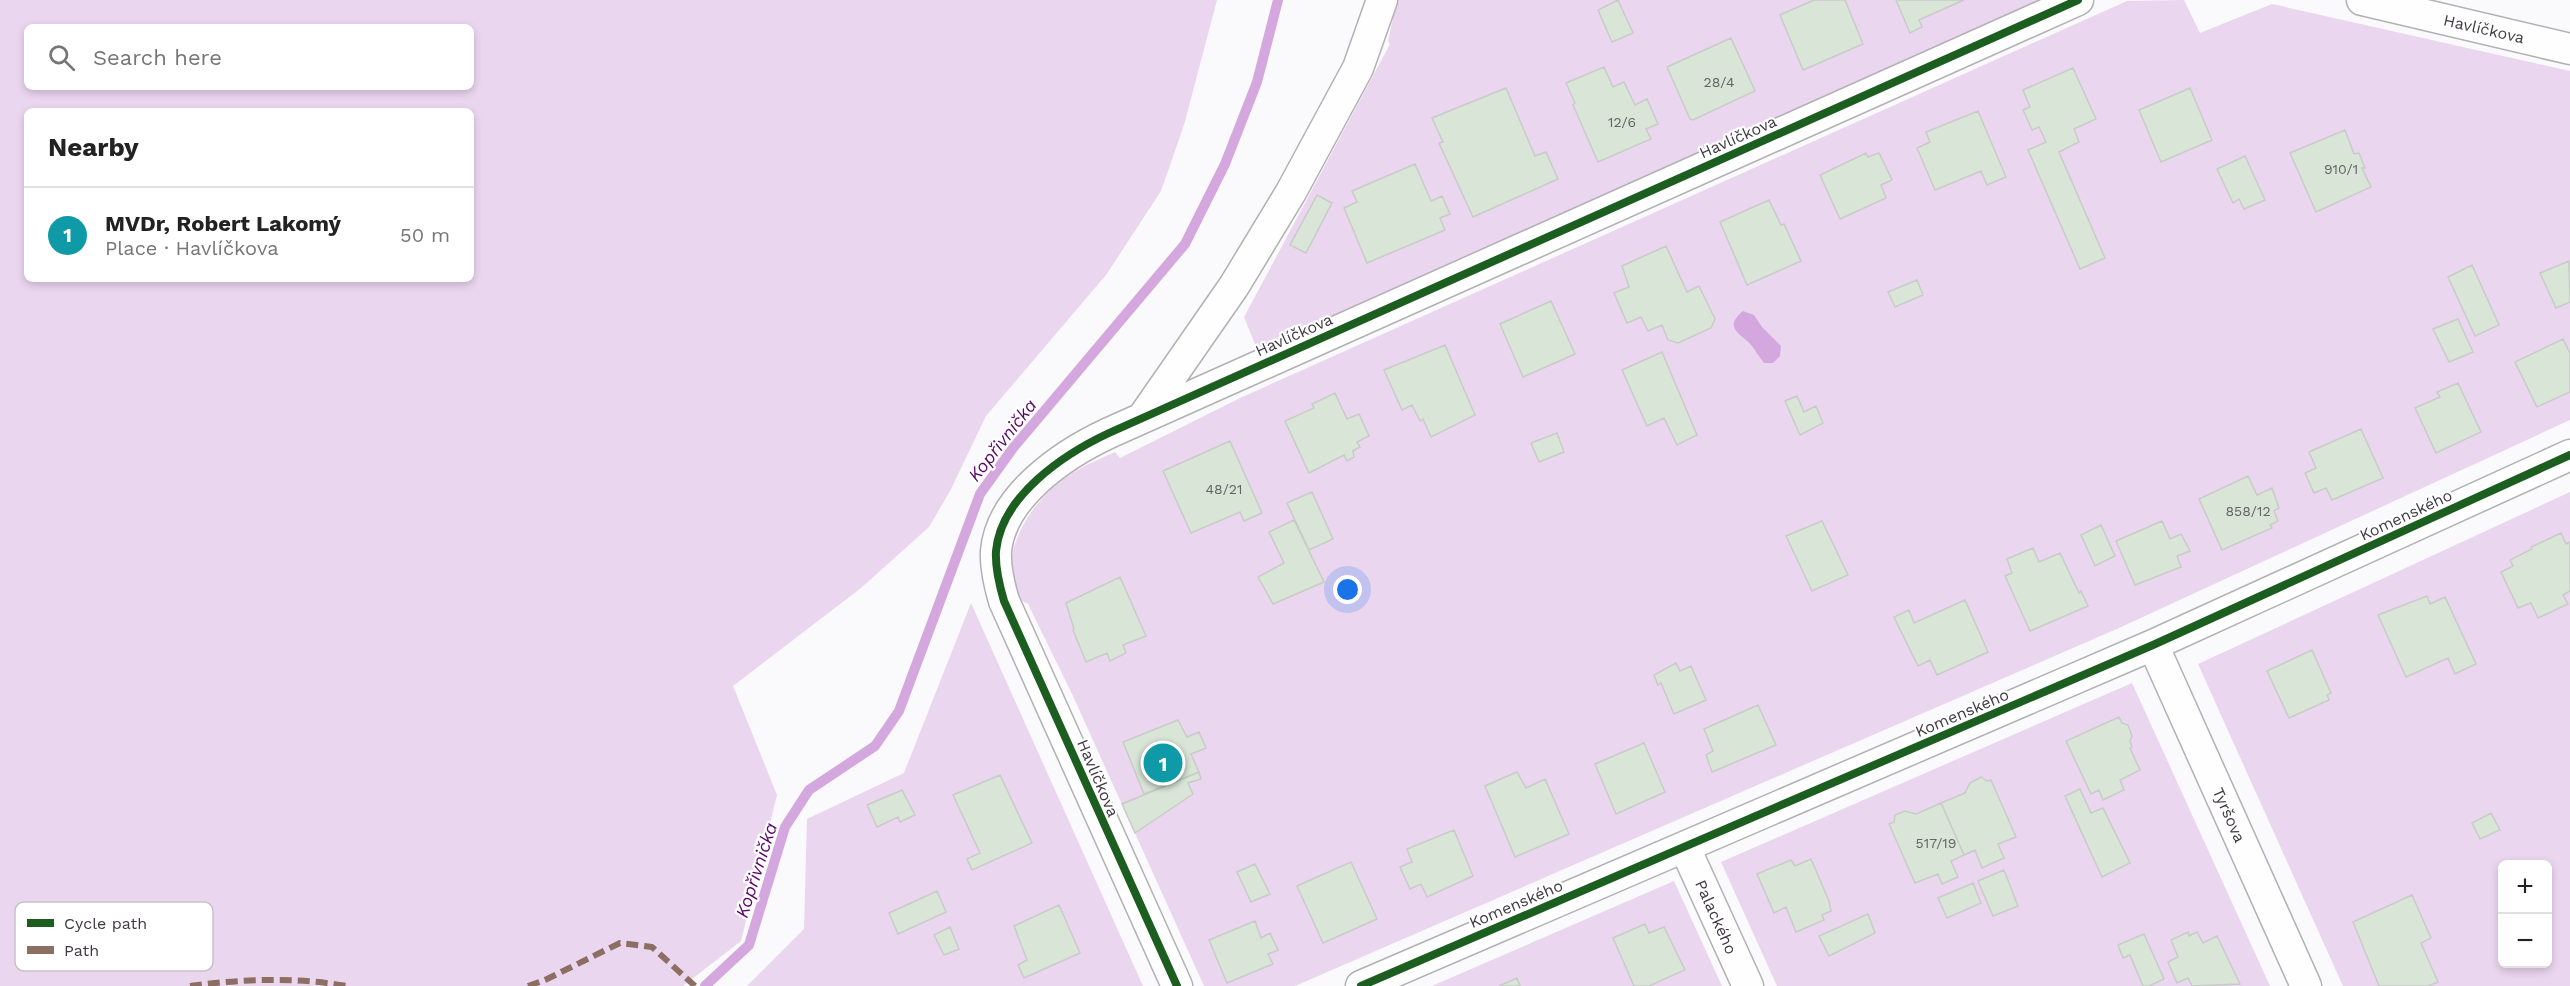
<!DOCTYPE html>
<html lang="en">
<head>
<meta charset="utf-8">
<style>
	:root { --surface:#fff; --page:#f6f6f6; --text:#222; --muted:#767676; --line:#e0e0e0; --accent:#1a73e8 }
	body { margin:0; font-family:"Work Sans",sans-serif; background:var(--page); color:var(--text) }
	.controls { position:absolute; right:18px; bottom:18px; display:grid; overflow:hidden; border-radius:9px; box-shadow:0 3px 9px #0003 }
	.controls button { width:54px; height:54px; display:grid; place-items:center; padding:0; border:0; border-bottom:2px solid var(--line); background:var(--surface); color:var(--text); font:30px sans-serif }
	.you { position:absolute; left:1348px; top:590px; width:21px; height:21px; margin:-15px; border:4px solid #fff; border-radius:50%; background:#1a73e8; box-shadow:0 0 0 9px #1a73e833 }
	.badge { display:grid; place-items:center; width:39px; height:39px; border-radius:50%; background:var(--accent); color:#fff; font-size:20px; font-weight:700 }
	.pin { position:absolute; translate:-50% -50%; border:3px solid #fff; box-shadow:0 2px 6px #0006 }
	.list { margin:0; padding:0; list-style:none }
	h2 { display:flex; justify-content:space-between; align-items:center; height:78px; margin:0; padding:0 24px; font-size:26px }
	h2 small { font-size:20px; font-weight:400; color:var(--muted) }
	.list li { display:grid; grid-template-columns:39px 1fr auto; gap:18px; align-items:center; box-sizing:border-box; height:96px; padding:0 24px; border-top:2px solid var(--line) }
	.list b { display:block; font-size:22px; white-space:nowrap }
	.list p { margin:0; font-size:20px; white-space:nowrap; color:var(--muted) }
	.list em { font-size:20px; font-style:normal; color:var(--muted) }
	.icon { flex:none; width:33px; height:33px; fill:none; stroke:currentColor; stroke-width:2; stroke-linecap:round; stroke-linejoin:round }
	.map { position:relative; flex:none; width:2570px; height:986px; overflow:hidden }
	.search { position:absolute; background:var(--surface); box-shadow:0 3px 9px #0003; left:24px; top:24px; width:450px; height:66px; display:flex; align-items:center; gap:15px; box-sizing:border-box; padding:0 21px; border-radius:9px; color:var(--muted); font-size:22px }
	.panel { position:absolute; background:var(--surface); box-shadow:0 3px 9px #0003; left:24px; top:108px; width:450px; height:174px; border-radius:9px }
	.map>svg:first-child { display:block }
</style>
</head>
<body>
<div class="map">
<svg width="2570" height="986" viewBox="0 0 2570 986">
	<rect width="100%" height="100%" fill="#faf9fb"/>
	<!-- green -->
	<path fill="#ebd6f0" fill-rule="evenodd" d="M0,0H1217L1184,125L1161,191L1106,275L986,416L950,491L929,527L861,588L733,686L777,795L741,941L683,986H0ZM27,27H471V87H27ZM27,111H471V279H27Z
		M1397,0H2039L1483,251L1257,349L1244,317L1390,44L1388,41Z
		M2184,0L2200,33L2272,4L2570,71V420L2119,628L1295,986H1204L1073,696L1028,604L1015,597C1013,590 1010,582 1010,575C1010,532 1039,494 1074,472C1087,464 1102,458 1115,452L1120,458L1240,398L2127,1Z
		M2570,492V986H2343L2198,664ZM2502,864H2548V964H2502Z
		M971,603L1143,986H747L804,929L807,819L904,773Z
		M2132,683L2270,986H1777L1721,862Z
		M1674,881L1722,986H1432Z"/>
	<!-- water -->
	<path fill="#d4a8de" d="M1743,311L1754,315L1762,327L1781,346L1780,356L1773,363H1764C1759,357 1756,351 1752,346C1742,334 1722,328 1743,311Z"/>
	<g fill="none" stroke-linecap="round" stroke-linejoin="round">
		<!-- stream -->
		<path stroke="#d4a8de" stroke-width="10" d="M705,986L749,945L785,827L809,790L875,746L899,711L980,494L1013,448L1185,244L1225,164L1257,82L1278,0"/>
	</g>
	<!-- building -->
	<path fill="#d8e5d7" stroke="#c8cbc8" stroke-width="1.5" d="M1618,0L1633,33L1612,42L1598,10Z
		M1814,0H1845L1863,44L1803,70L1780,15Z
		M1896,0H1964L1919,20L1922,27L1910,33Z
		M1731,38L1755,91L1693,120L1690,119L1667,67Z
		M1604,67L1613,87L1624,82L1635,105L1647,99L1658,124L1646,129L1651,139L1598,162L1573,105L1575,103L1566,83Z
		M2073,68L2096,119L2074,129L2079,142L2059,152L2105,258L2080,269L2028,150L2046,142L2039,127L2032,130L2023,110L2030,107L2023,90Z
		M1506,88L1535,156L1546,152L1558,179L1473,217L1439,143L1443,142L1432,118Z
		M2190,88L2212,140L2161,162L2139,110Z
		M1978,111L2006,177L1987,185L1981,171L1935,190L1917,148L1930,142L1926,132Z
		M2345,130L2354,154L2359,153L2365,168H2362L2371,187L2316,212L2290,153Z
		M1866,153L1868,157L1879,153L1892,180L1881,185L1886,198L1840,219L1820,175Z
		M2245,156L2265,200L2244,209L2239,199L2233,203L2217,169Z
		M1415,164L1431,201L1442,196L1450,214L1440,218L1445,230L1367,263L1344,208L1357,202L1352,191Z
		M1317,195L1332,203L1306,253L1290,245Z
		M1769,200L1781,225L1784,224L1801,261L1747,285L1720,222Z
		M1666,246L1687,292L1699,286L1715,319L1711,328L1678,343L1668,340L1662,325L1648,331L1641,317L1627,323L1614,293L1629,287L1622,266Z
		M2569,261L2570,302L2556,308L2540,273Z
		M2472,265L2499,325L2475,336L2448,277Z
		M1917,280L1923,295L1895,307L1888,292Z
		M1551,301L1575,354L1523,377L1500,324Z
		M2458,319L2473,352L2449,362L2433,329Z
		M2563,339L2570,353V392L2537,407L2515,362Z
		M1445,345L1475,415L1431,437L1423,419L1420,421L1412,405L1402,410L1384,370Z
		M1662,352L1697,435L1677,445L1664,418L1647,426L1622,370Z
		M2458,383L2481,432L2436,453L2415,408L2440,397L2437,392Z
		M1335,393L1347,419L1359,414L1369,436L1357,442L1360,447L1353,451L1354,457L1347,461L1344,455L1309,473L1285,421L1314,408L1312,404Z
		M1797,396L1804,412L1816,406L1823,423L1800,435L1785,401Z
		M2361,429L2383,478L2332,500L2326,488L2314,493L2305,473L2316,468L2309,452Z
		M1557,433L1564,452L1539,462L1531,443Z
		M1230,441L1262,513L1244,521L1240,512L1191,533L1163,471Z
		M2248,476L2257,495L2272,488L2279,508L2274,511L2278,521L2270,525L2272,528L2222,550L2199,499Z
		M1312,492L1333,539L1309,550L1287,503Z
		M1294,520L1324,582L1273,604L1258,577L1284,563L1269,532Z
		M1822,521L1848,575L1812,591L1786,536Z
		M2162,521L2170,539L2181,534L2190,551L2177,556L2181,567L2135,585L2116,541Z
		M2101,525L2115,556L2095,566L2081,535Z
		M2561,533L2566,544L2570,542V591L2563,595L2568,604L2538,618L2531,603L2518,608L2501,572L2513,566L2510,560L2532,549L2531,547Z
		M2033,548L2039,562L2060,553L2079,593L2081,591L2088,606L2030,631L2005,576L2012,573L2007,559Z
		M1120,577L1146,636L1123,645L1126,653L1110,661L1107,653L1086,662L1073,630L1074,629L1066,603Z
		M2427,596L2430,604L2445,597L2476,664L2455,674L2448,658L2406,677L2378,615Z
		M1965,600L1988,652L1937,675L1930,660L1918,666L1894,617L1909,610L1914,623Z
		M2312,650L2331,693L2327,695L2329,700L2289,718L2267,671Z
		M1676,663L1680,671L1691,666L1706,700L1674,714L1661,683L1658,685L1654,675Z
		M1758,705L1776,745L1712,772L1706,755L1713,751L1704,729Z
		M2119,717L2122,723L2128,725L2132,736L2130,741L2132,747L2130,748L2140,770L2120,780L2124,790L2103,800L2099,790L2091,794L2066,741Z
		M1178,720L1187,737L1199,732L1206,748L1191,754L1199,772L1144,794L1123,742Z
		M1644,743L1665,792L1616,814L1595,764Z
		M1199,772L1201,779L1188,783L1193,794L1135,833L1122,804Z
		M1517,772L1526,788L1545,779L1569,834L1515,857L1485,786Z
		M1000,775L1032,843L972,870L967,859L980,853L953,795Z
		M1981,777L1987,781L1991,780L2016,837L1998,844L2004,858L1982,868L1975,850L1964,855L1941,803L1965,793L1970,783Z
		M2080,789L2091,813L2103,808L2130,863L2102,877L2065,796Z
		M902,790L915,815L900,822L898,817L877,827L867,805Z
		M1941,803L1964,855L1951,861L1958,877L1942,884L1938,874L1915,883L1889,824L1894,822L1895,815L1905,811L1916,814Z
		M2491,813L2500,830L2480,839L2472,823Z
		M1454,830L1473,876L1427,897L1421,884L1410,889L1400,867L1412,862L1407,849Z
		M1811,859L1829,901L1831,911L1822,915L1824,920L1796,932L1786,907L1774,913L1757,874L1791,860L1795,866Z
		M1351,862L1377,919L1323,943L1297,886Z
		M1255,864L1270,894L1251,902L1237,872Z
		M2004,870L2018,906L1993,916L1978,881Z
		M1973,883L1981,903L1947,918L1938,898Z
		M937,891L946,912L898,934L889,913Z
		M2412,895L2431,938L2421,943L2438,982L2428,986H2379L2353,922Z
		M1059,905L1080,953L1024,978L1018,965L1027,960L1014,926Z
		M1868,914L1875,933L1829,956L1819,936Z
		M1255,921L1261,938L1270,933L1278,950L1268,954L1273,964L1227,983L1209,940Z
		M1645,924L1649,933L1664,927L1685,970L1649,986H1634L1613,938Z
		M950,927L959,949L944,955L934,935Z
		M2188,932L2189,936L2197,932L2203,943L2217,936L2240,984L2192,986L2188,978L2177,983L2168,962L2178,957L2171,940Z
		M2144,934L2164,979L2149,986H2143L2130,955L2123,958L2118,945Z
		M1517,978L1520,986H1499Z"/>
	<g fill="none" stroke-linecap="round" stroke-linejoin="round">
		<defs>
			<path id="minor" d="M2362,0L2570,49
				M1143,417L1234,286L1291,192L1358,68L1382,0
				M2153,645L2306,986
				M1685,848L1748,986
				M1177,986L1004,601C999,584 995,568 996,551C1001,496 1064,454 1109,433L2078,0
				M1361,986L2153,645L2570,455"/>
		</defs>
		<!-- minor casing -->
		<use href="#minor" stroke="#b3b0b4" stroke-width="33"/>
		<!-- minor -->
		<use href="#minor" stroke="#fefefe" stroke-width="30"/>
		<!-- quiet -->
		<path stroke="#8d6e63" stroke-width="6" stroke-dasharray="12 6" stroke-linecap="butt" d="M190,986C242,979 296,977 347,986
			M528,986L545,980L620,943L652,947L695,986"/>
		<defs>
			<path id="cycleway" d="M1177,986L1004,601C999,584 995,568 996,551C1001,496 1064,454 1109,433L2078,0
				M1361,986L2153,645L2570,455"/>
		</defs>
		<!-- cycleway casing -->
		<use href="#cycleway" stroke="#fff" stroke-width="11"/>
		<!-- cycleway -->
		<use href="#cycleway" stroke="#1b5e20" stroke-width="8"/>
	</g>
	<g text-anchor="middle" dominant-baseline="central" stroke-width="4.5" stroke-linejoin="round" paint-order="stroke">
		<!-- number labels -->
		<g font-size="14" fill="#656366">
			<text x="1719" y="82">28/4</text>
			<text x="1622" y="122">12/6</text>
			<text x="2341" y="169">910/1</text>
			<text x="1224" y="489">48/21</text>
			<text x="2248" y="511">858/12</text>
			<text x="1936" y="843">517/19</text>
		</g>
		<!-- street labels -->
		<g font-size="16" fill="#3f3841" stroke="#fff">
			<text transform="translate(2484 29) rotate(13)">Havlíčkova</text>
			<text transform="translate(1738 137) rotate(-24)">Havlíčkova</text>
			<text transform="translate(1294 335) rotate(-24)">Havlíčkova</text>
			<text transform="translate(2406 515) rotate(-25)">Komenského</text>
			<text transform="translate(1962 713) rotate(-23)">Komenského</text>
			<text transform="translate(1098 778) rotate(67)">Havlíčkova</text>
			<text transform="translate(2229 815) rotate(66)">Tyršova</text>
			<text transform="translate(1516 904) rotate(-23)">Komenského</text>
			<text transform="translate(1716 917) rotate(66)">Palackého</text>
		</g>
		<!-- water labels -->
		<g font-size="18" font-style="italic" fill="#580667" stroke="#fff">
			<text transform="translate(1002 440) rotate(-52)">Kopřivnička</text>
			<text transform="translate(756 870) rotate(-72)">Kopřivnička</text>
		</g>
	</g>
	<!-- legend -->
	<rect x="15" y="902" width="198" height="69" rx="9" fill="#fff" stroke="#c5c3c6" stroke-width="1.5"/>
	<rect x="27" y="919" width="27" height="8" fill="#1b5e20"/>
	<rect x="27" y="946" width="27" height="8" fill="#8d6e63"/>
	<g font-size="16" fill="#3f3841">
		<text x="64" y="929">Cycle path</text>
		<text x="64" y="956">Path</text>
	</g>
</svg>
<div class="controls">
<button>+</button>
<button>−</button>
</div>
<div class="you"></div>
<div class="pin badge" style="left:1163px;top:763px;background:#0f9aa8">1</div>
<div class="search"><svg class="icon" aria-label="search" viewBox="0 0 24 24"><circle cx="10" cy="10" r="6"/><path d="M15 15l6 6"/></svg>Search here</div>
<section class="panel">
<h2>Nearby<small></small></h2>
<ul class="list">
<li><span class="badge" style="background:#0f9aa8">1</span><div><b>MVDr, Robert Lakomý</b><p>Place · Havlíčkova</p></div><em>50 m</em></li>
</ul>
</section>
</div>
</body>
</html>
